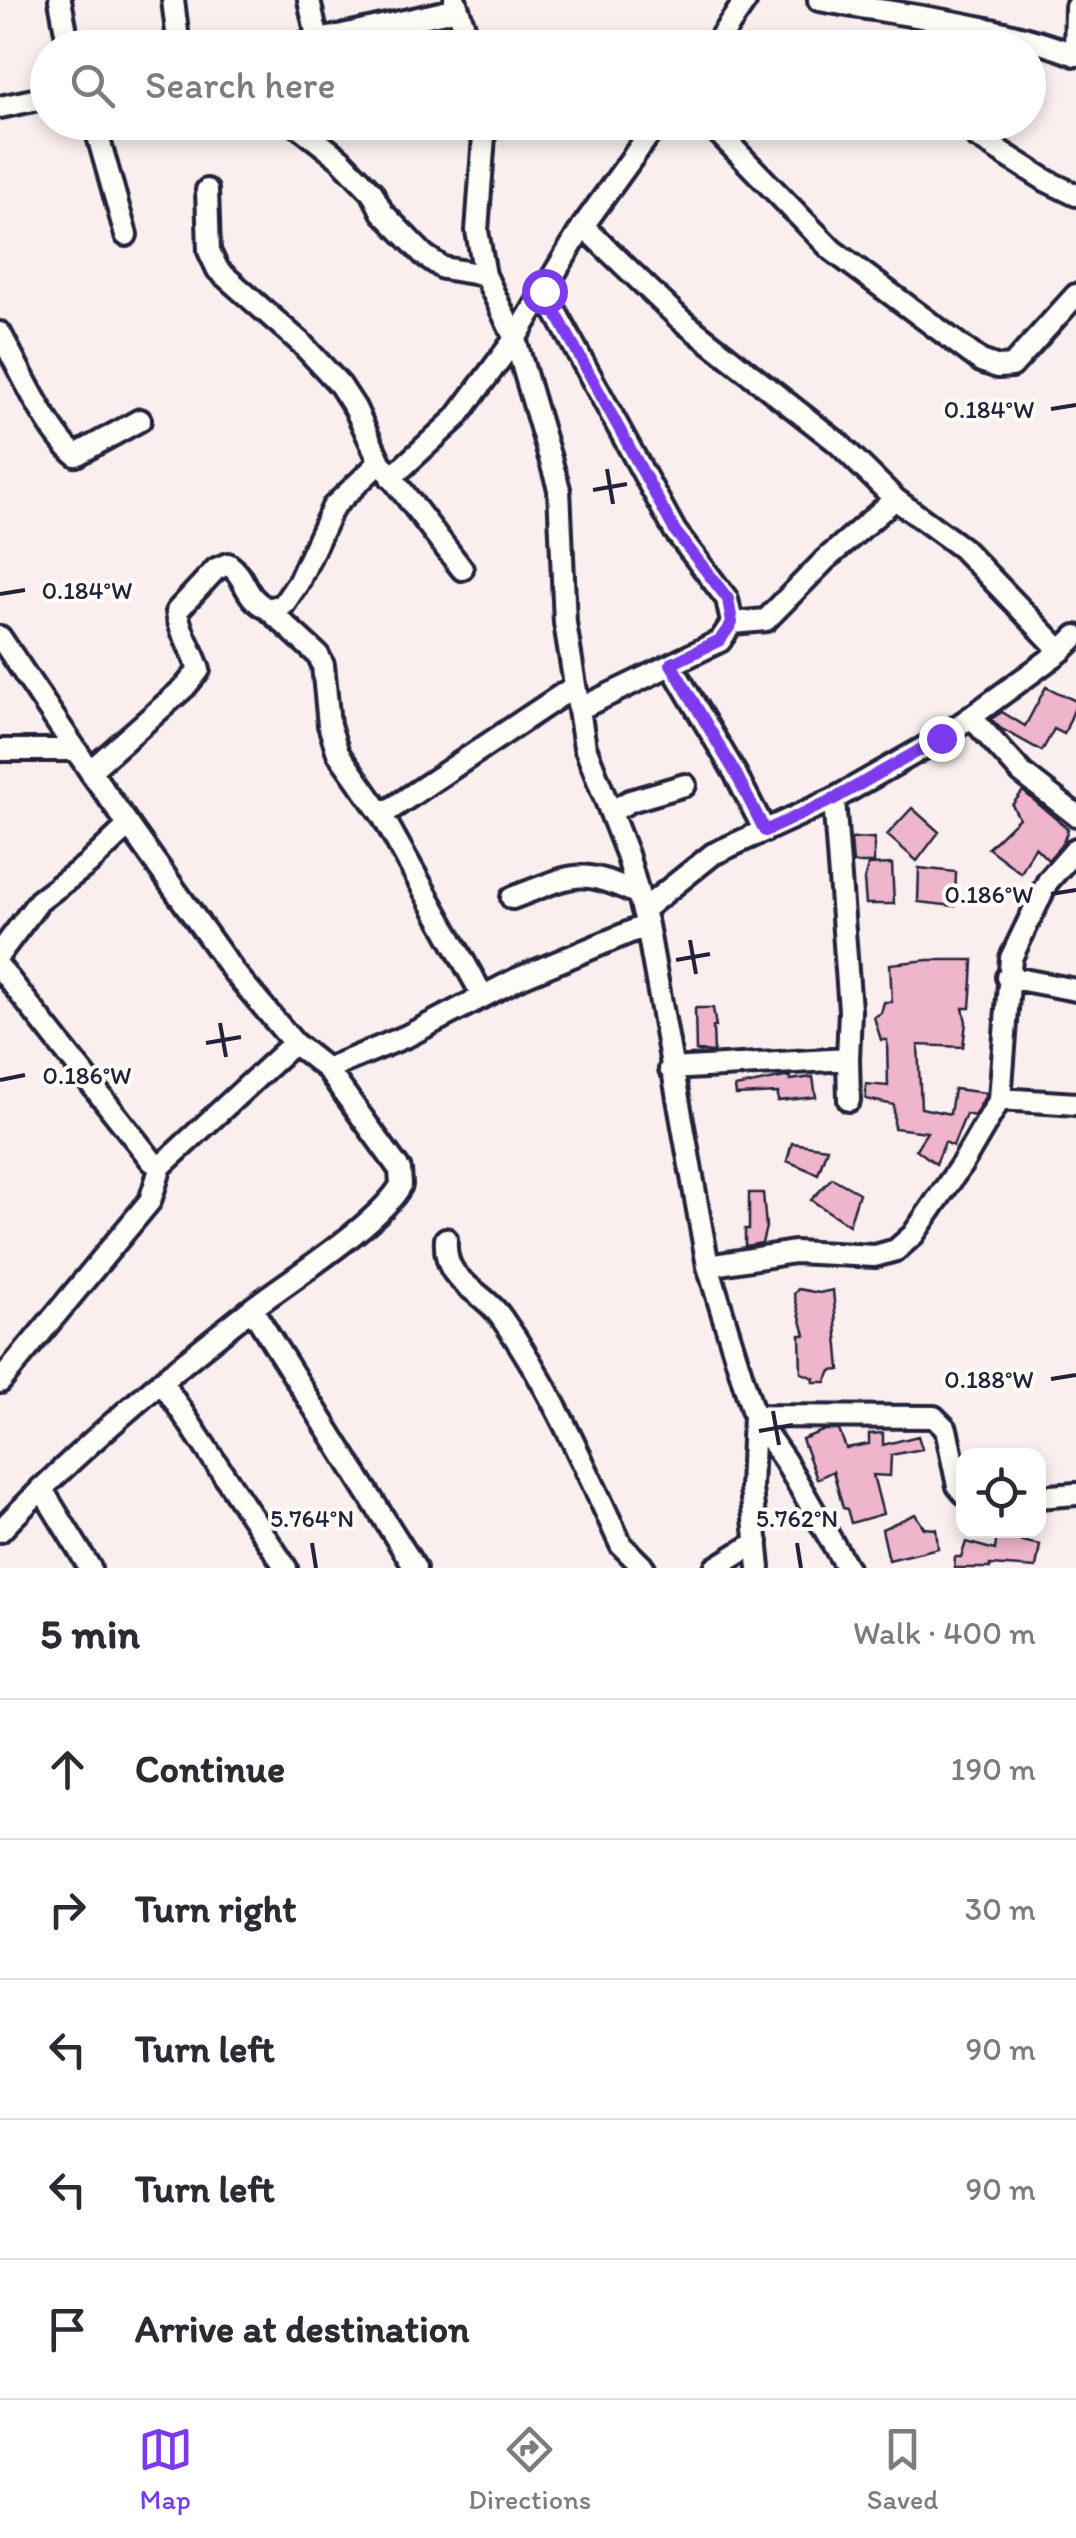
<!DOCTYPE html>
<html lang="en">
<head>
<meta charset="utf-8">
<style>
	:root { --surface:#fff; --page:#f2f2f3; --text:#2b2b33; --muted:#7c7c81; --line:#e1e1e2; --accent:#7c3aed }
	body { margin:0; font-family:Itim,sans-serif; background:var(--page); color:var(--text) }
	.controls { position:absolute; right:30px; bottom:30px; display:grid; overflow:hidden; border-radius:20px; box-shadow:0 5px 15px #0003 }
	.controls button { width:90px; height:90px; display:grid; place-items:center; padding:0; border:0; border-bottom:2px solid var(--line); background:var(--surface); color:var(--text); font:50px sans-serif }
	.stop { position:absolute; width:30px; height:30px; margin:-22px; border:8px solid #7c3aed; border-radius:50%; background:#fff }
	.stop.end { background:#7c3aed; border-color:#fff; box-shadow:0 2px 10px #0008 }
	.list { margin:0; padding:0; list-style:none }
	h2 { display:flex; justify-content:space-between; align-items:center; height:130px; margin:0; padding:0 40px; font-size:42px }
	h2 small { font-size:32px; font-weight:400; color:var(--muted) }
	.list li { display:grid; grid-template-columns:65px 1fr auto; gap:30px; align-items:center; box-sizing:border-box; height:140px; padding:0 40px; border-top:2px solid var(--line) }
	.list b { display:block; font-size:38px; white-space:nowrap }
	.list em { font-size:32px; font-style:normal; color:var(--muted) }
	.icon { flex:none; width:55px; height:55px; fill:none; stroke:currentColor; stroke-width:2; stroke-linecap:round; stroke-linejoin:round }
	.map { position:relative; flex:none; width:1076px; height:1568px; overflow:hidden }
	.search { position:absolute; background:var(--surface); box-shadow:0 5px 15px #0003; left:30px; right:30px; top:30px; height:110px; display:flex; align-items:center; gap:25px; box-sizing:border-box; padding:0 35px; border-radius:55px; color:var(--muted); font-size:38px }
	.sheet { height:830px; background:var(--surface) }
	nav { display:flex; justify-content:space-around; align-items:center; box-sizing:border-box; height:140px; border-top:2px solid var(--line); background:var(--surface); font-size:28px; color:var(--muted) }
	nav a { display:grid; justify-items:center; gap:5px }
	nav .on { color:var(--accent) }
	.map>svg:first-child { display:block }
</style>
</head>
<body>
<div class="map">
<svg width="1076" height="1568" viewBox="0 0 1076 1568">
	<rect width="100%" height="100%" fill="#faeeee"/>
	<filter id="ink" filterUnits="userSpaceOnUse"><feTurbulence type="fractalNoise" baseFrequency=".01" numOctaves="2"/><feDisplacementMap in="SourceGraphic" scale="20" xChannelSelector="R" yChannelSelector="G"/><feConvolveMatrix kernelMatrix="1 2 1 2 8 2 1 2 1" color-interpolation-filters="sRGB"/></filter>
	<g filter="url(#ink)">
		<!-- building -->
		<path fill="#efb6cb" stroke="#22223b" stroke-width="2.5" d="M1046,687L1076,701V705L1064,734L1054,729L1042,751L1000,728L991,719L1002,712L1025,726Z
			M1023,791L1068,829L1063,843L1048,860L1035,847L1021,873L988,848L1019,818L1012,805Z
			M912,808L939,832L917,861L887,835Z
			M874,838V863H853L851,839Z
			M892,864L894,904H866L864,880L868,865Z
			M919,868L956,872L955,906L918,902Z
			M928,960H973L972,979L970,1008H963L966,1022L963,1047L918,1045L921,1108L950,1114L954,1089L987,1093L974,1116L966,1114L953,1146L945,1142L936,1164L916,1149L927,1132L894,1128V1105L866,1099V1084L888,1086L887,1040H881L874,1017L881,1013L884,1002H892L890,964Z
			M695,1008H713L716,1027H713L714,1052L696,1051Z
			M790,1076V1080L813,1077L816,1097L778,1101V1093L736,1095L735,1087Z
			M792,1143L827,1148L818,1174L787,1161Z
			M832,1178L859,1193L849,1225L811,1200Z
			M749,1193H763L766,1227L762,1243L745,1246V1229H749Z
			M798,1289L819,1293L833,1290L840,1370L831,1371L826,1382H813L814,1378L801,1373L800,1335H805L794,1294Z
			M825,1430H839L846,1448L869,1444V1434L883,1433V1445L918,1436L922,1449L891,1455L890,1476L873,1475L883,1514L851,1523L847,1509L843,1508L833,1471L817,1479L802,1439Z
			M915,1514L924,1528L936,1529L938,1548L889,1560L882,1529Z
			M997,1535L1040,1545L1036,1568L990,1565V1568H954L955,1557H961L966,1542L995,1550Z"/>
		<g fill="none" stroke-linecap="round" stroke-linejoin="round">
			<defs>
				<path id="minor" d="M60,0L69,48
					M173,0L179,48
					M309,0L318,41
					M455,0L471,48
					M819,0C906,16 993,23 1076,55
					M285,48L458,9
					M713,48L746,0
					M1075,55L1076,7
					M0,107L48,97
					M94,122L126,235
					M293,122L340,159L372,192L382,212L424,255L443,268L485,275
					M485,122L477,231L485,275L515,339L559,489L565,623L585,747L627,854L647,925L708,1266L754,1416L751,1488L759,1568
					M708,122L832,250L981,361L998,367L1012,366L1076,295
					M976,136L1047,181L1076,195
					M207,190L209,251L218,270L301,343L340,385L355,408L380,462L462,569
					M583,226L681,320L838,443L895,499L962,548L1061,651
					M544,291L675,531L727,599L732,623L720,641L579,709
					M0,333C17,364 50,437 76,455L140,420
					M391,478L456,418L515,339L583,226L658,122
					M268,609L318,655L323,665L329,725L338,753L382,815L483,996
					M732,623L766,620L825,560L895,499
					M0,637L90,771L233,971L294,1043L327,1069L400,1170L401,1185C381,1222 291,1279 254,1307C166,1376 78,1449 0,1531
					M671,665L735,773L765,831
					M971,717L1061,651L1076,636
					M0,750H75
					M90,771L185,687L199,670C193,650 179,632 177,611L216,569L228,564C248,578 242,596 268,609L283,605L298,583L333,507L380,462
					M834,799L850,1010L848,1059
					M611,812L630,801L685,785
					M382,815L575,686
					M512,898C572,876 578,865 638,894
					M643,910L713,854L834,799L941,738L971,717L1022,773L1076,815
					M0,953L39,901L88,864L129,825
					M0,968L152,1161L161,1166L294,1043
					M1007,977L1076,990
					M327,1069L407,1036L517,979L647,925
					M670,1069L848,1059L849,1100
					M1000,1099L1076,1104
					M446,1239C443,1284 479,1286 501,1317C551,1387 585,1467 621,1545L644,1568
					M708,1266L794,1252L875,1256L896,1250L913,1235L962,1164L1000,1099L1011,958L1048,881L1076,849
					M252,1309L415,1568
					M0,1382L150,1201L161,1166
					M162,1382L286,1568
					M754,1416L934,1417L946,1429L958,1486L964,1493
					M754,1416L785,1461L847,1568
					M41,1488L90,1568
					M1038,1497L1076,1494
					M715,1568L757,1542"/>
			</defs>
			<!-- minor casing -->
			<use href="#minor" stroke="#22223b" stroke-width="28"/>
			<!-- minor -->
			<use href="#minor" stroke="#fdfcf7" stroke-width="20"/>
		</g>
	</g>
	<g fill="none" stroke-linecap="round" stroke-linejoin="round" filter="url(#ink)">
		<!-- route -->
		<path stroke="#7c3aed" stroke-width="12" d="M544,291L675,531L728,599L732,623L720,640L671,664L736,774L765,831L834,799L941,738"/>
	</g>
	<!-- ticks -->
	<path fill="none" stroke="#22223b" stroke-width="4" d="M1051,409L1076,405M607,469L613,504M593,490L627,484M0,594L25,590M1051,894L1076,890M690,940L696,974M676,960L710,954M220,1023L226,1057M206,1043L241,1037M0,1080L25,1075M1051,1379L1076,1375M773,1411L779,1445M759,1431L793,1425M312,1543L316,1568M797,1543L801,1568"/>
	<g font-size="25" text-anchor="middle" fill="#22223b" stroke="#fdfcf7" stroke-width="8" stroke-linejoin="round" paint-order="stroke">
		<text x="989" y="418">0.184°W</text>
		<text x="87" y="599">0.184°W</text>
		<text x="989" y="903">0.186°W</text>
		<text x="87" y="1084">0.186°W</text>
		<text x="989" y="1388">0.188°W</text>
		<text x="312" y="1527">5.764°N</text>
		<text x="797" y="1527">5.762°N</text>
	</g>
</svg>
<div class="controls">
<button><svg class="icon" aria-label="locate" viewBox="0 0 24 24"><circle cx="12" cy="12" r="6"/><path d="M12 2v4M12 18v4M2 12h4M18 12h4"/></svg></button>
</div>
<div class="stop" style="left:544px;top:291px"></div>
<div class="stop end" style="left:941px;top:738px"></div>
<div class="search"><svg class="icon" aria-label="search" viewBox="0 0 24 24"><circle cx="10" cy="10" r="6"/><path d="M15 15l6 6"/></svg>Search here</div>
</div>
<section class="sheet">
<h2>5 min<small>Walk · 400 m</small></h2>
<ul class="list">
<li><svg class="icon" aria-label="ahead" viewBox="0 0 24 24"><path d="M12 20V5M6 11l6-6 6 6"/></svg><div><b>Continue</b></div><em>190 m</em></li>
<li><svg class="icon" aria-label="right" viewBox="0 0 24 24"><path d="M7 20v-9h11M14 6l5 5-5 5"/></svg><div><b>Turn right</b></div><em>30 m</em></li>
<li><svg class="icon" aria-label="left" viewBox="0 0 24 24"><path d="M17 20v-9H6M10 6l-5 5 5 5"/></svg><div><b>Turn left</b></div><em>90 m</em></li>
<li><svg class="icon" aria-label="left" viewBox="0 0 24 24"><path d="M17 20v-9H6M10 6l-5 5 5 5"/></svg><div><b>Turn left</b></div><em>90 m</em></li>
<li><svg class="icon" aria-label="arrive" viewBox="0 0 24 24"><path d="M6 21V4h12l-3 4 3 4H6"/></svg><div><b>Arrive at destination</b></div></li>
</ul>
</section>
<nav>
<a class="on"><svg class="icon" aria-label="map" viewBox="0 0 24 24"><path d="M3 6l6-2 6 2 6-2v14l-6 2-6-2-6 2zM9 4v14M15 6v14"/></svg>Map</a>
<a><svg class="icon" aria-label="directions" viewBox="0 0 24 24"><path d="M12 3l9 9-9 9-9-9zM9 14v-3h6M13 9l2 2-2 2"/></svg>Directions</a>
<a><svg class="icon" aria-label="saved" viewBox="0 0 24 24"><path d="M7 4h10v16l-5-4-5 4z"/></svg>Saved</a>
</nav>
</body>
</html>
